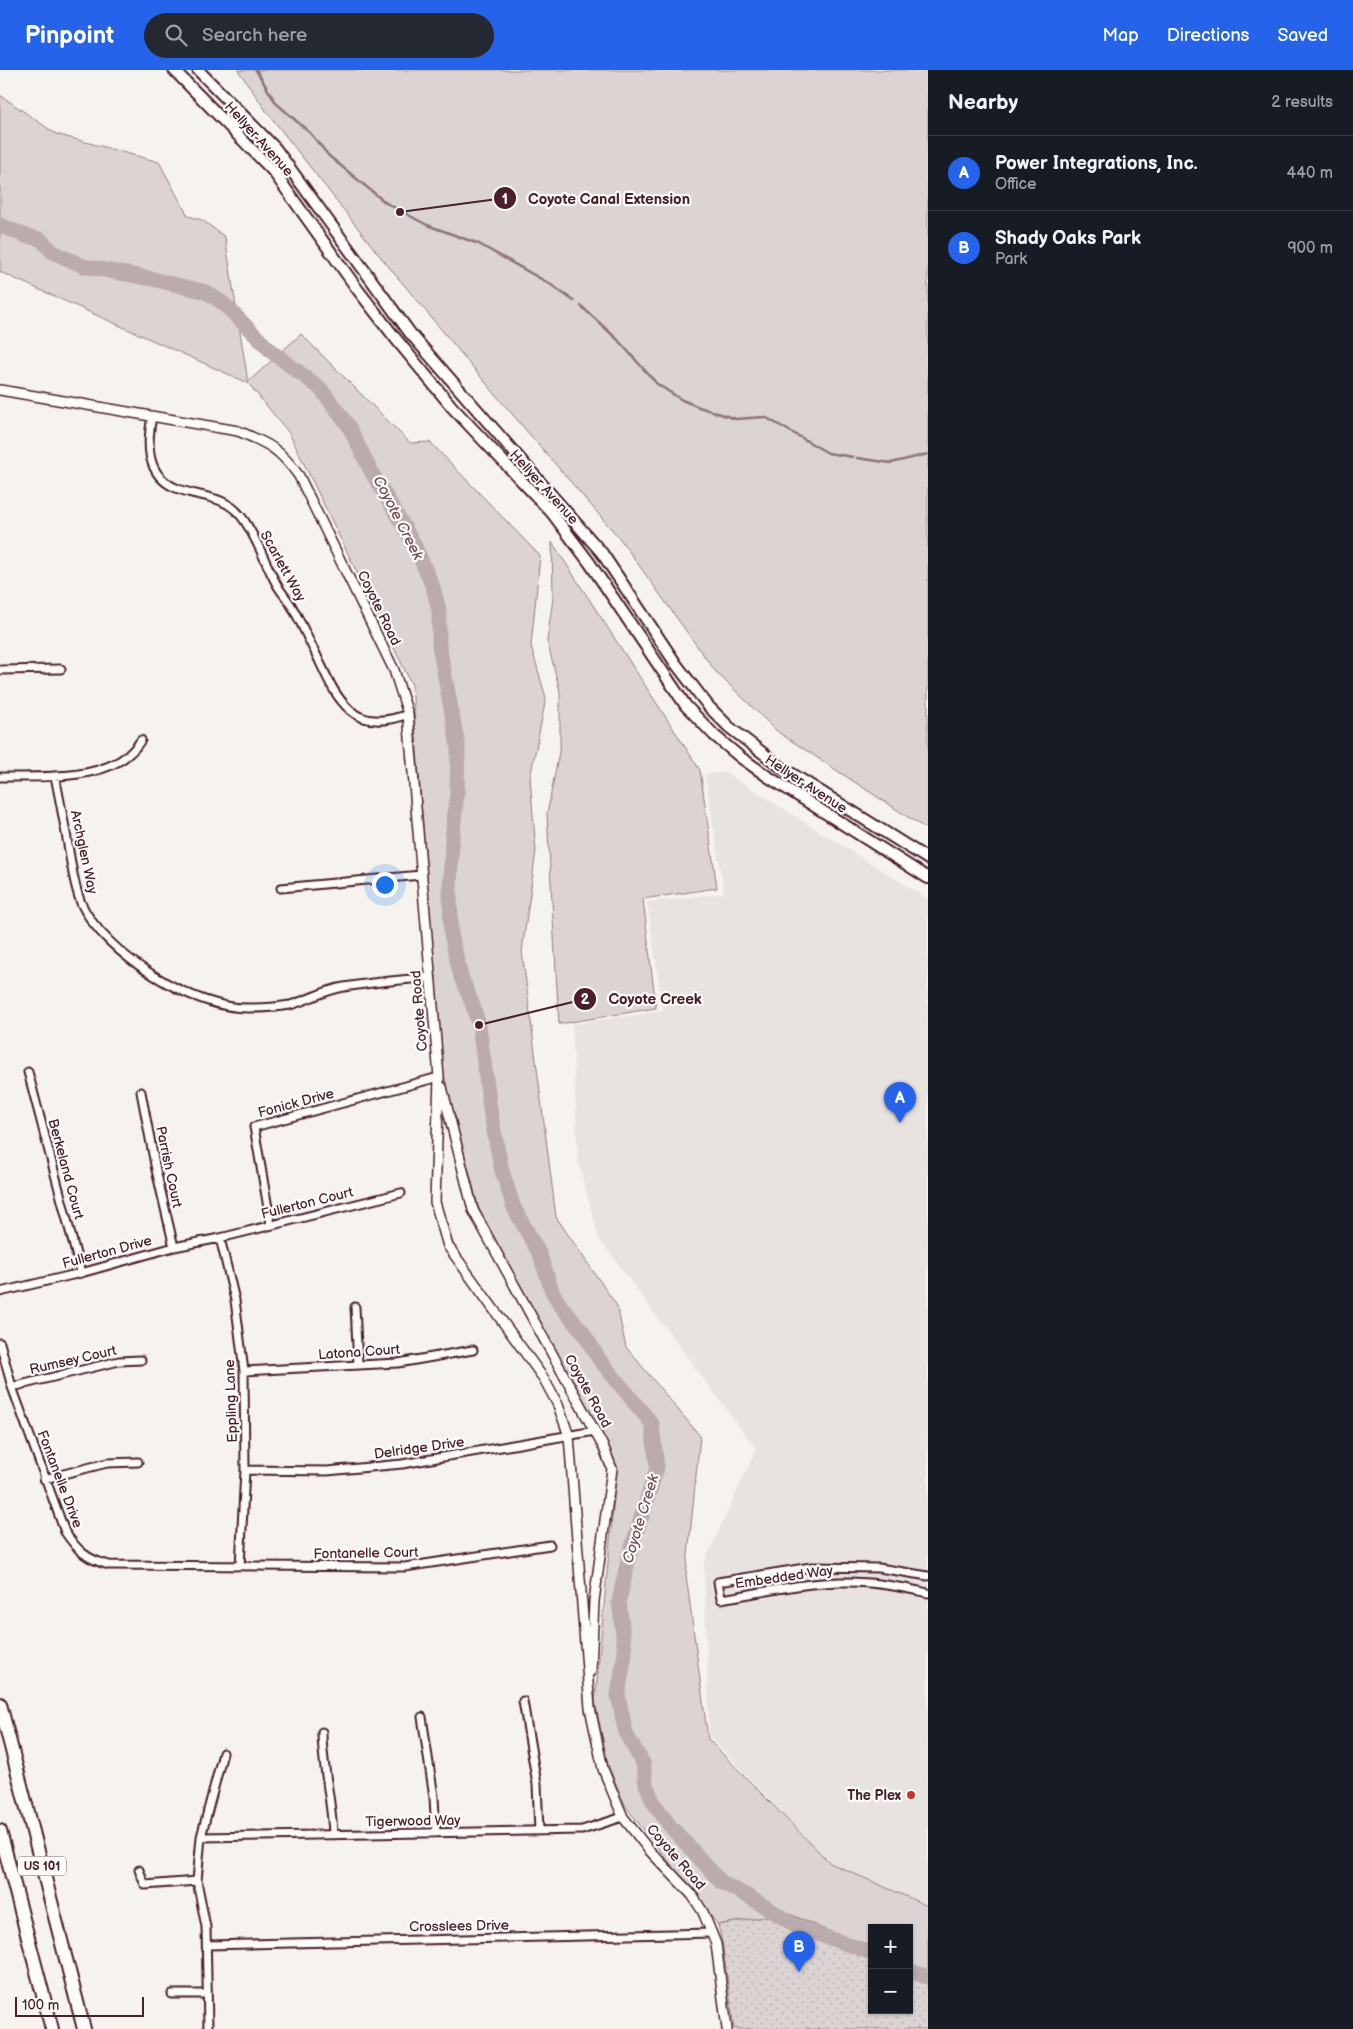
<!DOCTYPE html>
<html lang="en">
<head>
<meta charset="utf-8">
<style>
	:root { --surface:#171b24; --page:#242831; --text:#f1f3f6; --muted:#9ea1a6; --line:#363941; --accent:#2563eb }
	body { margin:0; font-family:"Balsamiq Sans",sans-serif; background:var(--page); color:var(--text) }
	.controls { position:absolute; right:15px; bottom:15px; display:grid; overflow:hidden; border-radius:0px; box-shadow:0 1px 4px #0004 }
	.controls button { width:45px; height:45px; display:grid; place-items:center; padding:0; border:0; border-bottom:1px solid var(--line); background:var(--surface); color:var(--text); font:25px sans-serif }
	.scale { position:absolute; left:15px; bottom:12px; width:129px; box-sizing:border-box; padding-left:5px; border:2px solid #4a1f2b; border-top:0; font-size:14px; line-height:18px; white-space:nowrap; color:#4a1f2b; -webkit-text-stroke:4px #fdfcf7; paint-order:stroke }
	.you { position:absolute; left:384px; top:814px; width:18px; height:18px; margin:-12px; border:4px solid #fff; border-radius:50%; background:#1a73e8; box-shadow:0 0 0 8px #1a73e833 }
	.badge { display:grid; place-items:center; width:32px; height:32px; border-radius:50%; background:var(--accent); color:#fff; font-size:16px; font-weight:700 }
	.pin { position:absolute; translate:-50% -41px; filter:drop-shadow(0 1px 2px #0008) }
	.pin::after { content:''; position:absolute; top:26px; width:18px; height:15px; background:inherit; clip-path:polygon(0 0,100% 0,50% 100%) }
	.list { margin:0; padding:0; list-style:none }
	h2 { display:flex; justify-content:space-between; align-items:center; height:65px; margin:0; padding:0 20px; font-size:21px }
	h2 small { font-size:16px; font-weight:400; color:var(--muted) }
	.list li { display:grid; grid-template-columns:32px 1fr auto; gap:15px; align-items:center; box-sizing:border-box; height:75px; padding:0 20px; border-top:1px solid var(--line) }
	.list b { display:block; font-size:19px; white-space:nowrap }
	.list p { margin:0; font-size:16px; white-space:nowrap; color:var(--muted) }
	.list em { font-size:16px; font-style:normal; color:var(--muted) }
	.icon { flex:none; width:28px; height:28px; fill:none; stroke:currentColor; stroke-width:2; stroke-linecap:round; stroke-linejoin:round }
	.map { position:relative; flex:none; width:928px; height:1959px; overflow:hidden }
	header { display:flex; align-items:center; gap:30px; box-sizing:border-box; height:70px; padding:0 25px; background:var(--accent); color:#fff }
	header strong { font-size:24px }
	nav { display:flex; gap:28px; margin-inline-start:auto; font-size:18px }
	.search { width:350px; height:45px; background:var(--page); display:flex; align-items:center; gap:12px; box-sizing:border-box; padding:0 18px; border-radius:28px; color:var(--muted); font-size:19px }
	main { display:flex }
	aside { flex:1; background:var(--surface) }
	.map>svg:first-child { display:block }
</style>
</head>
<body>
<header>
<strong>Pinpoint</strong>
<div class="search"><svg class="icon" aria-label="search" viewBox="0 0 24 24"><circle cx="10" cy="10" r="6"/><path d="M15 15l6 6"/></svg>Search here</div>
<nav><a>Map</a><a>Directions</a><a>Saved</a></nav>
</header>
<main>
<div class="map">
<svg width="928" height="1959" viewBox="0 0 928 1959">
	<defs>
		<pattern id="park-dots" width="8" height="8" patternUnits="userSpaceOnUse" patternTransform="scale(1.25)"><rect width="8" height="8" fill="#dcd4d2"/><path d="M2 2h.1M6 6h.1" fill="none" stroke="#beb6b4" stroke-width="1.8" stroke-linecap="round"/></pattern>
	</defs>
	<rect width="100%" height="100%" fill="#f6f3ef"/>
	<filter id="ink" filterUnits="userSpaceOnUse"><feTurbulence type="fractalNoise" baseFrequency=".02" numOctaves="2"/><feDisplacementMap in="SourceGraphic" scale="10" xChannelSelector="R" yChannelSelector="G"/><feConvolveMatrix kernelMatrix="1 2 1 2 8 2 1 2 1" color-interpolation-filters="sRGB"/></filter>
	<g filter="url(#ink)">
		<!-- built -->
		<path fill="#e9e3e0" d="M725,702L928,829V1835L830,1793L709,1666L704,1493L756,1379L599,1169L578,1092L572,954L663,941L647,832L724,823L705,704Z"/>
		<!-- green -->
		<path fill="#dcd4d2" stroke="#937a7e" d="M238,0H928V760L778,662L715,601L620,469L506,337L379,185L267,42Z
			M0,25L56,64L159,92L188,146L202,150L225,167L248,312L301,264L410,373L430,372L540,486L531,576L546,628L530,708L536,781L522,881L556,1147L617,1236L626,1277L700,1366L686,1505L708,1669L830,1793L928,1836V1907L909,1898V1858H872V1881L788,1843L718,1855L626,1737L608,1695L595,1631L617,1396L479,1139L444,1005L431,859L412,615L289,363L248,313L0,202Z
			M552,472L700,700L717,818L643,829L656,938L559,954L547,744L560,677V621L547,571L553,528Z"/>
		<!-- park -->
		<path fill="url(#park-dots)" stroke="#937a7e" d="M788,1843L872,1881V1940H909V1897L928,1906V1959H734L723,1877L718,1855Z"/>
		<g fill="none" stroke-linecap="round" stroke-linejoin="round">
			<!-- stream -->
			<path stroke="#8e7378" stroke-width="2.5" d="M256,0L276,33L311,64L329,86L386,133L427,155L479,174L550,214L574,231
				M581,236L617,269L657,314L682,330L699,337L736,349L765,347L828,383L853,387
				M857,388L891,393L928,384"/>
			<!-- river -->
			<path stroke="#bbabac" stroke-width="15" d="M0,155L26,166L40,169L53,182L83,196L148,208L206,222L223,233L272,282L320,318L348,355L371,401L414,474L433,517L439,540V575L458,676L457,724L452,769L450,820L451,864L461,907L472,933L479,955L491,1046L502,1101L514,1138L540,1185L552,1221L561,1236L582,1261L599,1289L652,1354L657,1398L629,1486L619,1531L625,1583L618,1625L626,1664L643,1693L646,1714L653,1732L670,1756L721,1812L751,1828L798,1857L872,1883
				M909,1901L928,1907"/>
			<defs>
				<path id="minor" d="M152,346C147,373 145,405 176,418C199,428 223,424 241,446C256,465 264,491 276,513C280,521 286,527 291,535C300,550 307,567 315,582C325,602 333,625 350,640C366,655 390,651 408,644
					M0,600L61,599
					M55,706C60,731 65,756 69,781C72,798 74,816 81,833C104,884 196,941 252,938C264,938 278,937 290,935C308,930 325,920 344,917C372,912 402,910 431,907
					M0,707C44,706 115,713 141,670
					M281,818L421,805
					M28,1002L81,1203
					M141,1022L156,1100L174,1177
					M271,1155L254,1057L439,1007
					M220,1168L235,1230L244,1301L245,1400L240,1496
					M0,1222L81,1203L174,1177L220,1168L401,1123
					M355,1237L358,1295
					M0,1273L12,1317L65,1462C78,1481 86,1489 109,1495L405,1497L550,1475
					M244,1301L398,1293L473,1280
					M12,1317L119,1291L141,1290
					M245,1400L327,1401L402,1394L595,1361
					M44,1409L107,1393L138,1392
					M928,1506L879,1498L811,1497L718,1512L721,1529C760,1523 800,1513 840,1512C870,1511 899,1516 928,1523
					M523,1631L537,1714L539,1761
					M422,1647L434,1727L436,1763
					M322,1662C322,1696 332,1730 333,1765
					M201,1767L582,1760L623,1747
					M139,1800L145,1815L197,1811
					M207,1875L712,1863
					M172,1924H207
					M208,1959L206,1857L197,1811L201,1767L223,1683"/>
				<path id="tertiary" d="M0,320L238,361C269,374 279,378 299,406L394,600L408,644L439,1007L435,1132L448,1176L544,1309L558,1335L569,1366L590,1638L603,1699L623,1747L649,1780L692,1825L703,1842L716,1874L727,1959
					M442,1017L473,1140L604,1378L612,1399L594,1531L591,1601"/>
				<path id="secondary" d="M174,0L273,101L358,220L396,269L452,337L552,443L589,492L686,636L715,666L740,687L767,706L928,808
					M198,0L275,78L410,263L602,483L676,594L709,637L729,657L781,697L928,789"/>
				<path id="motorway" d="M0,1634L84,1959
					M0,1761L52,1959"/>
			</defs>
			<!-- minor casing -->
			<use href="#minor" stroke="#4a1f2b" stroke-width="11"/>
			<!-- tertiary casing -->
			<use href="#tertiary" stroke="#4a1f2b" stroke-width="12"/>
			<!-- secondary casing -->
			<use href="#secondary" stroke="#4a1f2b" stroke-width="14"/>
			<!-- motorway casing -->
			<use href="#motorway" stroke="#4a1f2b" stroke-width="16"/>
			<!-- minor -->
			<use href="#minor" stroke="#fdfcf7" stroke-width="7"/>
			<!-- tertiary -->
			<use href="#tertiary" stroke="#fdfcf7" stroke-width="9"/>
			<!-- secondary -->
			<use href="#secondary" stroke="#fdfcf7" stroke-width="10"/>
			<!-- motorway -->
			<use href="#motorway" stroke="#fdfcf7" stroke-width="12"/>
		</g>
	</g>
	<!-- markers -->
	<circle fill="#c8321e" stroke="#fdfcf7" stroke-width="2" cx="911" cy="1725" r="5"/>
	<g text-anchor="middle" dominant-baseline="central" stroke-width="4.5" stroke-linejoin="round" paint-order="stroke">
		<!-- shield labels -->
		<rect fill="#fdfcf7" stroke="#806168" stroke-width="1" x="18" y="1786.5" width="48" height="19" rx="4"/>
		<g font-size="12" font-weight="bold" fill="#4a1f2b">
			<text x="42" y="1796">US 101</text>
		</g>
		<!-- street labels -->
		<g font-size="14" fill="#4a1f2b" stroke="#fdfcf7">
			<text transform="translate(259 69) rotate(48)">Hellyer Avenue</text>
			<text transform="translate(544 417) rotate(48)">Hellyer Avenue</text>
			<text transform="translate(283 496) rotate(61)">Scarlett Way</text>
			<text transform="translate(379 538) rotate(64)">Coyote Road</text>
			<text transform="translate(806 714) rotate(33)">Hellyer Avenue</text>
			<text transform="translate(84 782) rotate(78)">Archglen Way</text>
			<text transform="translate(419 941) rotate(-95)">Coyote Road</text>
			<text transform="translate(296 1033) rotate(-15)">Fonick Drive</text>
			<text transform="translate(169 1097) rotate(78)">Parrish Court</text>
			<text transform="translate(66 1099) rotate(75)">Berkeland Court</text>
			<text transform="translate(307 1133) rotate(-14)">Fullerton Court</text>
			<text transform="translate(107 1182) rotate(-15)">Fullerton Drive</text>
			<text transform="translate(359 1282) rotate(-4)">Latona Court</text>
			<text transform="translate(73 1290) rotate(-13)">Rumsey Court</text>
			<text transform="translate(588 1321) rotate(61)">Coyote Road</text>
			<text transform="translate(231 1331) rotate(-92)">Eppling Lane</text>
			<text transform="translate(419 1378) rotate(-8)">Delridge Drive</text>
			<text transform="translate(60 1409) rotate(69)">Fontanelle Drive</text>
			<text transform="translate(366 1483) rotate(-1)">Fontanelle Court</text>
			<text transform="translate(784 1507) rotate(-8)">Embedded Way</text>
			<text transform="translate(413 1751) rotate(-1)">Tigerwood Way</text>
			<text transform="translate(676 1787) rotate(49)">Coyote Road</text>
			<text transform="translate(459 1856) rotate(-1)">Crosslees Drive</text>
		</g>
		<!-- poi labels -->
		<g font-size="14" font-weight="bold" fill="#4a1f2b" stroke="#fdfcf7" text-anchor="end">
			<text x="901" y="1725">The Plex</text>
		</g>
		<!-- water labels -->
		<g font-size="15" font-style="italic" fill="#725058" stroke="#fdfcf7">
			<text transform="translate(398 448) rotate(63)">Coyote Creek</text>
			<text transform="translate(641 1449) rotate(-73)">Coyote Creek</text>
		</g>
	</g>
	<!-- callouts -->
	<path fill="none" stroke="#4a1f2b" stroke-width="2" d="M400 142L505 128M479 955L585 929"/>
	<g fill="#4a1f2b" stroke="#fdfcf7" stroke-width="2">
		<circle cx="400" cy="142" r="5"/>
		<circle cx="479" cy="955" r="5"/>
		<circle cx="505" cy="128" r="12"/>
		<circle cx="585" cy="929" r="12"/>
	</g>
	<g font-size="15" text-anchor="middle" font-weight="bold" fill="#fff">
		<text x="505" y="134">1</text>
		<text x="585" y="934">2</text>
	</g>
	<g font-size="15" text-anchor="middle" font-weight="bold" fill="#4a1f2b" stroke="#fdfcf7" stroke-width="4.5" stroke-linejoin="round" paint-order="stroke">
		<text x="609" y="134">Coyote Canal Extension</text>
		<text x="655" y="934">Coyote Creek</text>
	</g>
</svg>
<div class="controls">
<button>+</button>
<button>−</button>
</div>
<div class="scale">100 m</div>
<div class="you"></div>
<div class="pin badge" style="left:900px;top:1053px">A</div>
<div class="pin badge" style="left:799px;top:1902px">B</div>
</div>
<aside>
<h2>Nearby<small>2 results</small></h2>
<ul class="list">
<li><span class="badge">A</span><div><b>Power Integrations, Inc.</b><p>Office</p></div><em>440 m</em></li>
<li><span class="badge">B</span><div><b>Shady Oaks Park</b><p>Park</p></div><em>900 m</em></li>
</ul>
</aside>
</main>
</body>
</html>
